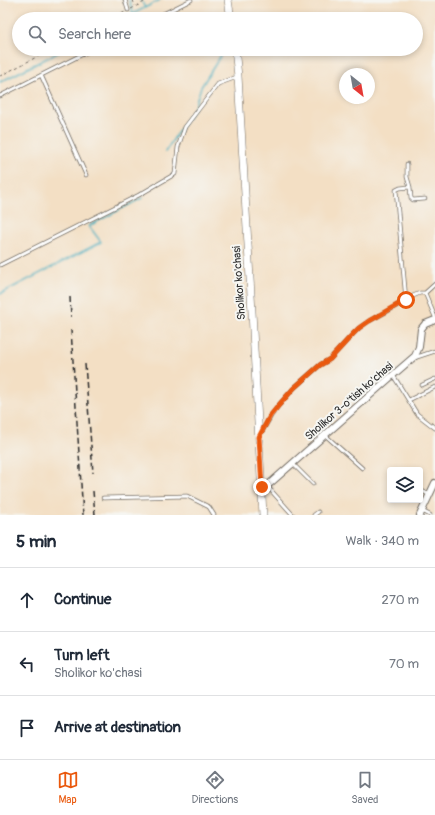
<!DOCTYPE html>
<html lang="en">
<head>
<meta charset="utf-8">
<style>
	:root { --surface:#fff; --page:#f6f6f7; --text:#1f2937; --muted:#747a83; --line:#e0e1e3; --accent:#ea580c }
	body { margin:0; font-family:Pangolin,sans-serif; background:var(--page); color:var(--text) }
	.controls { position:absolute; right:12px; bottom:12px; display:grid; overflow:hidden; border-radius:4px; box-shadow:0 2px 6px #0003 }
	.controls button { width:36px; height:36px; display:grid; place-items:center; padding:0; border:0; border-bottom:1px solid var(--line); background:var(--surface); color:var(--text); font:20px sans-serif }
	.compass { position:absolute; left:339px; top:68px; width:36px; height:36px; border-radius:50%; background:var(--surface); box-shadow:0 2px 6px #0003; rotate:149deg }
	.stop { position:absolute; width:12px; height:12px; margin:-9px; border:3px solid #ea580c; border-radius:50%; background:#fff }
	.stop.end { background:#ea580c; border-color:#fff; box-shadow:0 1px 4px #0008 }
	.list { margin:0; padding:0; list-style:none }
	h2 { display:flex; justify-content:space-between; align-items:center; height:52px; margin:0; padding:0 16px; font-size:17px }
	h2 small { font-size:13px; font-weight:400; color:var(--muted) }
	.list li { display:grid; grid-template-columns:26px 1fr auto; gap:12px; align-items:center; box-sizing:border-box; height:64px; padding:0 16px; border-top:1px solid var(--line) }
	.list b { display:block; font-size:15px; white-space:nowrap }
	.list p { margin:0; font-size:13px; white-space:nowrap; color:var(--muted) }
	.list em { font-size:13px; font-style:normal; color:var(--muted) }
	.icon { flex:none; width:22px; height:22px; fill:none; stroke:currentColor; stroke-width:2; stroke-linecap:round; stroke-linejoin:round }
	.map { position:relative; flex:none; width:435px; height:515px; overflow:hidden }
	.search { position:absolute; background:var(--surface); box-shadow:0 2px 6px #0003; left:12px; right:12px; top:12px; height:44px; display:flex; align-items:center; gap:10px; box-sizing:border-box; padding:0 14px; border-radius:22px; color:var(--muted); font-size:15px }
	.sheet { height:244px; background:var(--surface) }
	nav { display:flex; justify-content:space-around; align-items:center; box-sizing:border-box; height:56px; border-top:1px solid var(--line); background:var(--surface); font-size:11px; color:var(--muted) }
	nav a { display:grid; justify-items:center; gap:2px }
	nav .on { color:var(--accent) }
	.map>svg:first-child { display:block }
</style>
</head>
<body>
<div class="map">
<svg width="435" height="515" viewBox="0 0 435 515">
	<rect width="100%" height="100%" fill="#f6f6f2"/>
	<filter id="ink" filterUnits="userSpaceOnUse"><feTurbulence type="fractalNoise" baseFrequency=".025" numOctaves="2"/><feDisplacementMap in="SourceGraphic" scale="8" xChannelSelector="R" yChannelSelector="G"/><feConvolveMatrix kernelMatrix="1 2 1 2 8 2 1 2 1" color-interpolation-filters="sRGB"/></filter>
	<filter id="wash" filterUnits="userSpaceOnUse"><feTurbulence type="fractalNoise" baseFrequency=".012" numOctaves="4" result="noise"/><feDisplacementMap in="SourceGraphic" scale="16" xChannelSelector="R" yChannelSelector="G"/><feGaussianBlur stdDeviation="0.9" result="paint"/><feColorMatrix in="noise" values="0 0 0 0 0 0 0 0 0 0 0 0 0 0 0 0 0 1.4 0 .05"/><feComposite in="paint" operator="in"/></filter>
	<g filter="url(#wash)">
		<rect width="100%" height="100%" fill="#f3dfc4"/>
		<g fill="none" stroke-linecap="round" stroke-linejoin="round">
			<!-- stream -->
			<path stroke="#3facbe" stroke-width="1.5" d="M129,0L133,14
				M141,0L145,8
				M123,19L160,0
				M0,82L65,49
				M165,152L194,108L201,87L223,52
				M0,294L101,242L89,226L142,198"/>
		</g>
	</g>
	<g filter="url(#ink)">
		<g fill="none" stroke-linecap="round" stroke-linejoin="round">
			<defs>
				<path id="service" d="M125,0L128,10
					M153,19L191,0
					M41,75L86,175
					M0,96L93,49
					M407,164V177L410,187
					M0,265L139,195L175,174L178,147L185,127L218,84L237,77
					M435,284L425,293L435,317
					M406,300L396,190L400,188L410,187L411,198L413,200L425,199
					M414,358L435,351
					M393,375L417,414L435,428
					M422,385L435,379
					M409,400L435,387
					M261,433L271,416L279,405L294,388L320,365L330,359L353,334L359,328L369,321L386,312L413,296L420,293H425
					M325,435L362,468
					M293,464L313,484
					M267,486L293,515
					M420,490L430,495
					M103,498L187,496L209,507L214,515
					M422,511L430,515
					M314,515L318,512"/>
				<path id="minor" d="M262,487L267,486L393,375L415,356L419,347L421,329L425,324L435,320
					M420,515L435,483"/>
				<path id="tertiary" d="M228,0L231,19
					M235,49L238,76L252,312L263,515"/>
			</defs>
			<!-- service casing -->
			<use href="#service" stroke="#716a61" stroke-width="4.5"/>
			<!-- minor casing -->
			<use href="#minor" stroke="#716a61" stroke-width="8"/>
			<!-- tertiary casing -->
			<use href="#tertiary" stroke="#716a61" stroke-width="8"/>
			<!-- path -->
			<path stroke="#716a61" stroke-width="1" stroke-dasharray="3 3" stroke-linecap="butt" d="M133,0L135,6
				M131,9L148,0
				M111,19L125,12
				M0,76L52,49"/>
			<!-- service -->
			<use href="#service" stroke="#fff" stroke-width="3"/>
			<!-- minor -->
			<use href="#minor" stroke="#fff" stroke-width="6"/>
			<!-- tertiary -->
			<use href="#tertiary" stroke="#fff" stroke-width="7"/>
			<!-- rail -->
			<path stroke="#2b2b2b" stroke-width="1.5" stroke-dasharray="6 3" stroke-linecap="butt" d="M70,297L71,317
				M71,330L83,515
				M85,364L93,473
				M93,491L95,515"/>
		</g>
	</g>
	<g fill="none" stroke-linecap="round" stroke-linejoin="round" filter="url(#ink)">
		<!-- route -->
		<path stroke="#ea580c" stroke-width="5" d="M262,487L259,437L270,416L279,405L294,388L320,365L330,359L353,334L359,328L369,321L406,300"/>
	</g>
	<g text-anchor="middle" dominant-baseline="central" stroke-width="4" stroke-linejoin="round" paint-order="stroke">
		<!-- street labels -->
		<g font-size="11" fill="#2b2b2b" stroke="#f6f6f2">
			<text transform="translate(239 283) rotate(-94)">Sholikor ko'chasi</text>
			<text transform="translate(349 401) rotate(-41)">Sholikor 3-o'tish ko'chasi</text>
		</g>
	</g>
</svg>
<div class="controls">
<button><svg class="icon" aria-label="layers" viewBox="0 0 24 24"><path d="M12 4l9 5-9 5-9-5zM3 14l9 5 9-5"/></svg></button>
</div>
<svg class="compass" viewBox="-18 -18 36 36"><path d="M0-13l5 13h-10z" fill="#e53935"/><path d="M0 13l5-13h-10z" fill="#747a83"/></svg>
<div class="stop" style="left:406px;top:300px"></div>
<div class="stop end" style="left:262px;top:487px"></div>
<div class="search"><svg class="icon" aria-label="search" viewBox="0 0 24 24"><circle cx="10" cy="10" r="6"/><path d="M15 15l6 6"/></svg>Search here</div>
</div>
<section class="sheet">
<h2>5 min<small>Walk · 340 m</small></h2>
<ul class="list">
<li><svg class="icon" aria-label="ahead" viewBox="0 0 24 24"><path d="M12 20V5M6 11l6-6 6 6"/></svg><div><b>Continue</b></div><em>270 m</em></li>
<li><svg class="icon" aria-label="left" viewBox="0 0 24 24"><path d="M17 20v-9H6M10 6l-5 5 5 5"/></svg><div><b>Turn left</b><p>Sholikor ko'chasi</p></div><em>70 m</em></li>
<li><svg class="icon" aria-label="arrive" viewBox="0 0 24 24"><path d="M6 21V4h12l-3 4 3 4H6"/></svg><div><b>Arrive at destination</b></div></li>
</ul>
</section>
<nav>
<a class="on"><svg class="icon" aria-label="map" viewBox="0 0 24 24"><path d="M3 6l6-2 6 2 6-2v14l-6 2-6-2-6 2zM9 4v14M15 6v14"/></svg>Map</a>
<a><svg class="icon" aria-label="directions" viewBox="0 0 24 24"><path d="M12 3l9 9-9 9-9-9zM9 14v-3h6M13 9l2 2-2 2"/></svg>Directions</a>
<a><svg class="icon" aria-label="saved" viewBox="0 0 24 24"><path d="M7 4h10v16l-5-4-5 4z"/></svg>Saved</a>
</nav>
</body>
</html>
